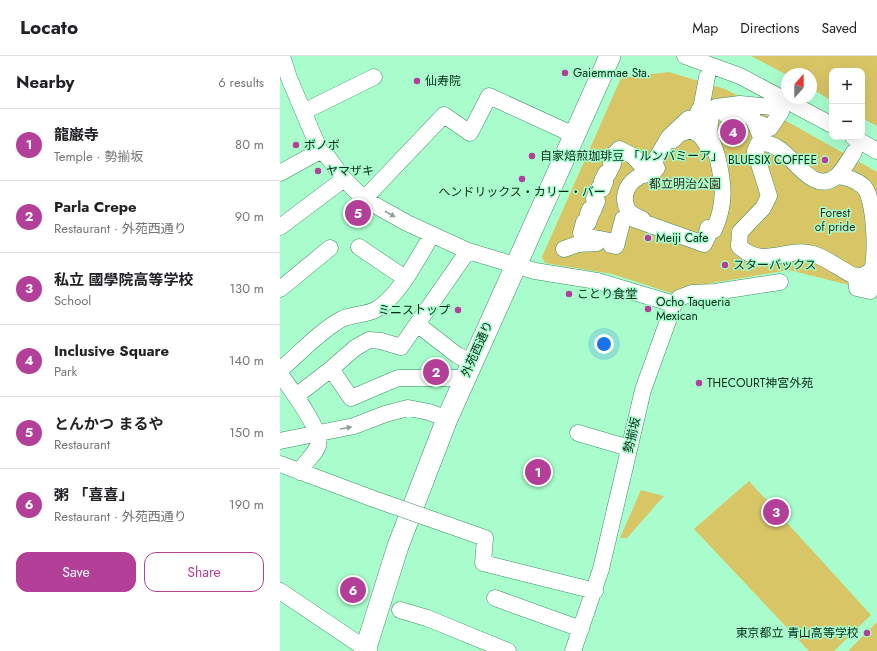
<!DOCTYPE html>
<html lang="en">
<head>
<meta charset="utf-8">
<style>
	:root { --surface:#fff; --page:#f2f2f2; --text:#202124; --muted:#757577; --line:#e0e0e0; --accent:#b33f98 }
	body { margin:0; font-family:Jost,"Noto Sans JP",sans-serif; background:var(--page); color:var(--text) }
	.controls { position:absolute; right:12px; top:12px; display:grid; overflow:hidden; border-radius:8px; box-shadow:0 4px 16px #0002 }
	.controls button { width:36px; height:36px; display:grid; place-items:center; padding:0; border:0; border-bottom:1px solid var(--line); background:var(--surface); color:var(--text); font:20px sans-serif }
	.compass { position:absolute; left:501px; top:12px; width:36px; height:36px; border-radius:50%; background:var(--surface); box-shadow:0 4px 16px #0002; rotate:21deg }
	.you { position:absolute; left:324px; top:288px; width:14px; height:14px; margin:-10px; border:3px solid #fff; border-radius:50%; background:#1a73e8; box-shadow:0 0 0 6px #1a73e833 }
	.badge { display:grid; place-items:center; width:26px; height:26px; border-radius:50%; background:var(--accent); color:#fff; font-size:13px; font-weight:700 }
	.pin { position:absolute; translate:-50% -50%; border:2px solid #fff; box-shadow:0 1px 4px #0006 }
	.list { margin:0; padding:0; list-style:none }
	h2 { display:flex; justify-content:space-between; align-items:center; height:52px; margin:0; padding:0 16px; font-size:17px }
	h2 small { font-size:13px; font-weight:400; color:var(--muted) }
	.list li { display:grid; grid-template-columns:26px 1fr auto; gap:12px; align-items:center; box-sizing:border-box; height:72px; padding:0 16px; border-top:1px solid var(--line) }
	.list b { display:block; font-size:15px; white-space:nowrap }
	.list p { margin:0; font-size:13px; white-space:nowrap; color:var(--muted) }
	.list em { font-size:13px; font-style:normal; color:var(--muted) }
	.actions { display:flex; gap:8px; padding:12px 16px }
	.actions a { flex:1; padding:9px 0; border:1px solid var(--accent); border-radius:12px; text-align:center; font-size:14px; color:var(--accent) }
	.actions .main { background:var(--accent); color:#fff }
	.map { position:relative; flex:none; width:597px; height:595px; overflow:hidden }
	header { display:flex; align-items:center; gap:24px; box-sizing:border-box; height:56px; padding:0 20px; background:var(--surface); border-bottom:1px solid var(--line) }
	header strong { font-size:19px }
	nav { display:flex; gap:22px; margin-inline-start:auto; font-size:14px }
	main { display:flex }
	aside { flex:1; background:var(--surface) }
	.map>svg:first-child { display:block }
</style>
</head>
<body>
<header>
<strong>Locato</strong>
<nav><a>Map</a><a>Directions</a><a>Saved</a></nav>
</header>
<main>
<aside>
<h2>Nearby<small>6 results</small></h2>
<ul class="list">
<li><span class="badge">1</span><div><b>龍巌寺</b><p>Temple · 勢揃坂</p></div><em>80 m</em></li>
<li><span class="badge">2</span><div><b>Parla Crepe</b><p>Restaurant · 外苑西通り</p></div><em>90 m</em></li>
<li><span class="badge">3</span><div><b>私立 國學院高等学校</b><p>School</p></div><em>130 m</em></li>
<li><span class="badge">4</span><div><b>Inclusive Square</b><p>Park</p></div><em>140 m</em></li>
<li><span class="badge">5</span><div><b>とんかつ まるや</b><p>Restaurant</p></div><em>150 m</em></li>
<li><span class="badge">6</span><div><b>粥 「喜喜」</b><p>Restaurant · 外苑西通り</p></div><em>190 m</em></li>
</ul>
<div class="actions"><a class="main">Save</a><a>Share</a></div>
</aside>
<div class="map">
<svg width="597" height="595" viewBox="0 0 597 595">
	<rect width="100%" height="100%" fill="#a9fdcd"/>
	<!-- green -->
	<path fill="#d8c565" d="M471,0H597V70L582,62V15H552V45L531,32V18L507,19Z
		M389,16L445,33L492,57L597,116V236L509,214L414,230L391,237L332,218L265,207L262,201L341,22Z
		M469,425L591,559L554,595H529L414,473Z
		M361,434L384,440L347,482H340Z
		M597,566V595H568Z"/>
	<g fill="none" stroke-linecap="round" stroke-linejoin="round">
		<defs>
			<path id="minor" d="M2,0L9,22L40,95L47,100L64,123L84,143L127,167L188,195L255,215L317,225L394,248
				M405,0L460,20L552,69
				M419,54L427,56L431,61C427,80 432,83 437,100C444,128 446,147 434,174L428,172L426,180H428L424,188L348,161L343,163L336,190L331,189L330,185L304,180L301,177L304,166L308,167L311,159L308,158L310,153L313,155L317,145L314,143L319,132L322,133L325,126L322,125L326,117L328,118L333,108L331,107L335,97L337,98L339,93L353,100L362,110L367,111L374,106L389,81L408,63L415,64Z
				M25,55L94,21
				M446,59L462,58L473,62L483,86
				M419,64L427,21
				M427,68V63L436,51L460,48L492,51
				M478,73L481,68L490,72L501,56
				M573,81L597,95
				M393,84L399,78L411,74L421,80L429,92
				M0,117L40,95
				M557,120C567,121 576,123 584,131C595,143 597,201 592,213C588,219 582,220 576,221C561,214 549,203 533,198C506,190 483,214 459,190L460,176L483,152L489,140L475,95L478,88C509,80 526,143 556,121C563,115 569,104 574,96
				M84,143L164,59L190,77L209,40L294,79
				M362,163C354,160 348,157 346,149C342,137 349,126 360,120C366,118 373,118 377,112
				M0,171L64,123
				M79,191L125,222
				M284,193L298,188L317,187
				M576,221L577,232L590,235L597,222
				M0,233L50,192
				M137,268L177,299L191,306
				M51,313L71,342L118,322H184
				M0,314C19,298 41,274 62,263C73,258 87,259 97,253C120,239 138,201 152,179
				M0,318C10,332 43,375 38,390C34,400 24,406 20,416
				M16,340L51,313L75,292L89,284L101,285L121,291L188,195
				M298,377L349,392
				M0,385L74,370L105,358L128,352L149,356L167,363
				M0,408L91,442
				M168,469L205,482L203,507L315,535
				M0,535L89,595
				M215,542L301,573
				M120,554L147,562L228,595
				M293,595L321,513L363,334L394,248L399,242L412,237L435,236L500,226"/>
			<path id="major" d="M85,595L118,490L167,363L330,0"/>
		</defs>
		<!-- minor casing -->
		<use href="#minor" stroke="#3b8f64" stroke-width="17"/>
		<!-- major casing -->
		<use href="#major" stroke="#3b8f64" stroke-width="22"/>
		<!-- minor -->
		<use href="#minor" stroke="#fff" stroke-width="16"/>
		<!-- major -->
		<use href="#major" stroke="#fff" stroke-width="21"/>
		<defs>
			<path id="minor-bridge" d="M91,442L168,469"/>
		</defs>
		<!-- minor-bridge casing -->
		<use href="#minor-bridge" stroke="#3b8f64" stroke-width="17" stroke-linecap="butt"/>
		<!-- minor-bridge -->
		<use href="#minor-bridge" stroke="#fff" stroke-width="16"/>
	</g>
	<!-- one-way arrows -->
	<defs><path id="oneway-solid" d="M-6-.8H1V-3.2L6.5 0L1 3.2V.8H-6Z"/></defs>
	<g fill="#8f9f98">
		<use href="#oneway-solid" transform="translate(110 158) rotate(29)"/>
		<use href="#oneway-solid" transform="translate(66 372) rotate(-10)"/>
	</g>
	<!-- markers -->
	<g fill="#b33f98" stroke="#a9fdcd" stroke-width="1.5">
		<circle cx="285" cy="17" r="4"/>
		<circle cx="137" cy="25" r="4"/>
		<circle cx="16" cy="89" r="4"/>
		<circle cx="252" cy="100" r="4"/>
		<circle cx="545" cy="104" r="4"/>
		<circle cx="38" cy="115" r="4"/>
		<circle cx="242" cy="123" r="4"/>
		<circle cx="368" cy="182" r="4"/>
		<circle cx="445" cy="209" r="4"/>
		<circle cx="289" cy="238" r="4"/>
		<circle cx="368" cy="253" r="4"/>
		<circle cx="178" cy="254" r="4"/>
		<circle cx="419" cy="327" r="4"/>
		<circle cx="587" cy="577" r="4"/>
	</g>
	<g text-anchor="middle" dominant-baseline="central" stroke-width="3" stroke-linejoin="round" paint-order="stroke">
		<!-- poi labels -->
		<g font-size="12" fill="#062a19" stroke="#a9fdcd" text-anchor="start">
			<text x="293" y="17">Gaiemmae Sta.</text>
			<text x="145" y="25">仙寿院</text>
			<text x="24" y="89">ボノボ</text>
			<text x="260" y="100">自家焙煎珈琲豆 「ルンバミーア」</text>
			<text x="537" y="104" text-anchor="end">BLUESIX COFFEE</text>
			<text x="46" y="115">ヤマザキ</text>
			<text x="242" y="136" text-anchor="middle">ヘンドリックス・カリー・バー</text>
			<text x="376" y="182">Meiji Cafe</text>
			<text x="453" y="209">スターバックス</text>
			<text x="297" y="238">ことり食堂</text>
			<text x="376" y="246">Ocho Taqueria<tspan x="376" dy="14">Mexican</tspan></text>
			<text x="170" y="254" text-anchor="end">ミニストップ</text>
			<text x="427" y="327">THECOURT神宮外苑</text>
			<text x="579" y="577" text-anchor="end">東京都立 青山高等学校</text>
		</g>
		<!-- park labels -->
		<g font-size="12" fill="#302c18" stroke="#a9fdcd">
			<text x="405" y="128">都立明治公園</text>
			<text x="555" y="157">Forest<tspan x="555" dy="14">of pride</tspan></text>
		</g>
		<!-- street labels -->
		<g font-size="12" fill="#062a19" stroke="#a9fdcd">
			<text transform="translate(197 293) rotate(-66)">外苑西通り</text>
			<text transform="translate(352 379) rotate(-77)">勢揃坂</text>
		</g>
	</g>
</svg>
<div class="controls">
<button>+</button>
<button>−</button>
</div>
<svg class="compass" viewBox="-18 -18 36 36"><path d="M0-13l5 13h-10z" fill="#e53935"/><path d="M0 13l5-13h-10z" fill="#757577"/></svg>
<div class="you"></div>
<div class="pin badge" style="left:258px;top:416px">1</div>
<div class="pin badge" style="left:156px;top:316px">2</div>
<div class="pin badge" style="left:496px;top:456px">3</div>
<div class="pin badge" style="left:453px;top:76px">4</div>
<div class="pin badge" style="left:78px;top:157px">5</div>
<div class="pin badge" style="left:73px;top:534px">6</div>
</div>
</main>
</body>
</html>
